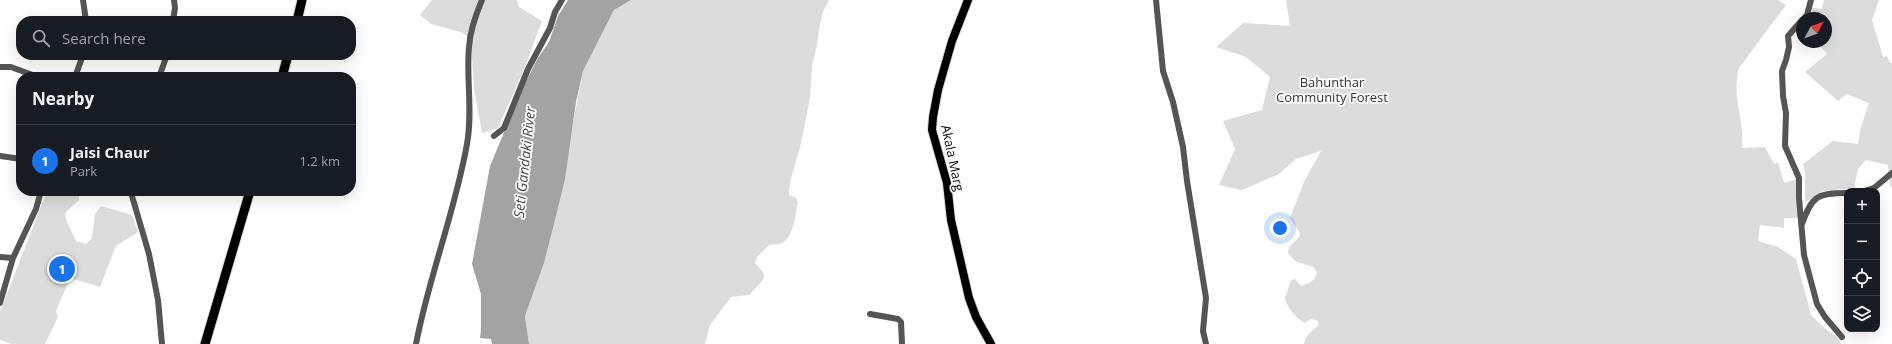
<!DOCTYPE html>
<html lang="en">
<head>
<meta charset="utf-8">
<style>
	:root { --surface:#171b24; --page:#242831; --text:#f1f3f6; --muted:#9ea1a6; --line:#363941; --accent:#1a73e8 }
	body { margin:0; font-family:"Open Sans",sans-serif; background:var(--page); color:var(--text) }
	.controls { position:absolute; right:12px; bottom:12px; display:grid; overflow:hidden; border-radius:8px; box-shadow:0 4px 16px #0002 }
	.controls button { width:36px; height:36px; display:grid; place-items:center; padding:0; border:0; border-bottom:1px solid var(--line); background:var(--surface); color:var(--text); font:20px sans-serif }
	.compass { position:absolute; left:1796px; top:12px; width:36px; height:36px; border-radius:50%; background:var(--surface); box-shadow:0 4px 16px #0002; rotate:49deg }
	.you { position:absolute; left:1280px; top:228px; width:14px; height:14px; margin:-10px; border:3px solid #fff; border-radius:50%; background:#1a73e8; box-shadow:0 0 0 6px #1a73e833 }
	.badge { display:grid; place-items:center; width:26px; height:26px; border-radius:50%; background:var(--accent); color:#fff; font-size:13px; font-weight:700 }
	.pin { position:absolute; translate:-50% -50%; border:2px solid #fff; box-shadow:0 1px 4px #0006 }
	.list { margin:0; padding:0; list-style:none }
	h2 { display:flex; justify-content:space-between; align-items:center; height:52px; margin:0; padding:0 16px; font-size:17px }
	h2 small { font-size:13px; font-weight:400; color:var(--muted) }
	.list li { display:grid; grid-template-columns:26px 1fr auto; gap:12px; align-items:center; box-sizing:border-box; height:72px; padding:0 16px; border-top:1px solid var(--line) }
	.list b { display:block; font-size:15px; white-space:nowrap }
	.list p { margin:0; font-size:13px; white-space:nowrap; color:var(--muted) }
	.list em { font-size:13px; font-style:normal; color:var(--muted) }
	.icon { flex:none; width:22px; height:22px; fill:none; stroke:currentColor; stroke-width:2; stroke-linecap:round; stroke-linejoin:round }
	.map { position:relative; flex:none; width:1892px; height:344px; overflow:hidden }
	.search { position:absolute; background:var(--surface); box-shadow:0 4px 16px #0002; left:16px; top:16px; width:340px; height:44px; display:flex; align-items:center; gap:10px; box-sizing:border-box; padding:0 14px; border-radius:16px; color:var(--muted); font-size:15px }
	.panel { position:absolute; background:var(--surface); box-shadow:0 4px 16px #0002; left:16px; top:72px; width:340px; height:124px; border-radius:16px }
	.map>svg:first-child { display:block }
</style>
</head>
<body>
<div class="map">
<svg width="1892" height="344" viewBox="0 0 1892 344">
	<rect width="100%" height="100%" fill="#fff"/>
	<!-- green -->
	<path fill="#dcdcdc" d="M432,0H517L519,7L542,21L526,64L498,128L482,133L474,89L471,39L461,32L431,24L420,15Z
		M631,0H829L823,12L820,24L817,45L812,66L810,98L801,143L790,182L789,195L796,198L798,202C795,213 794,238 782,243C777,245 774,244 769,245L757,257L755,263L763,272L764,277L763,280L749,295L731,297L710,325L705,344H529L525,316L544,263L552,232L583,71L614,10Z
		M1286,0H1778L1786,5L1739,68C1731,97 1745,120 1742,148L1765,147L1774,164L1778,162L1784,183L1797,179L1796,195L1799,218H1784V228L1760,225L1758,241L1778,247L1796,259L1811,315L1828,331L1836,335L1841,344H1304C1306,335 1311,331 1319,325L1318,321L1311,319L1305,323C1296,318 1287,308 1285,298L1291,280L1295,279L1301,286C1309,283 1316,281 1317,272L1313,267L1295,261L1288,253C1288,243 1299,242 1300,233L1290,218L1304,182L1321,151L1296,159L1279,174L1242,190L1219,185L1235,149L1223,121L1262,110L1270,77L1246,57L1216,47L1243,23L1290,26Z
		M1824,0H1879L1872,20L1883,57L1887,56L1890,63L1892,62V188L1890,185L1888,165L1866,160L1858,169L1854,188L1824,191L1805,202V173L1803,164L1833,141L1858,144L1861,127L1869,103L1847,94L1838,101L1805,72L1827,54L1817,42H1826V18H1809L1813,8L1822,9Z
		M47,191H79V200L65,213L66,220L76,241L86,244L92,238L95,214L101,206L132,215L138,232L116,246L100,287L70,278L56,311L58,317L45,344H12L0,340V312Z"/>
	<!-- water -->
	<path fill="#a3a3a3" d="M568,0H631L614,10L583,71L576,102L565,179L552,232L544,263L525,316L529,344H492L491,339L480,338L481,330V294L472,264L490,166L524,85L538,58L549,42L558,16Z"/>
	<g fill="none" stroke-linecap="round" stroke-linejoin="round">
		<defs>
			<path id="major" d="M968,0L952,41L938,90L933,117L932,130L947,183L951,220L969,298L976,317L991,344"/>
			<path id="highway" d="M297,21L302,0
				M282,77L288,55
				M205,344L250,191"/>
		</defs>
		<!-- major casing -->
		<use href="#major" stroke="#dbdbdb" stroke-width="10"/>
		<!-- highway casing -->
		<use href="#highway" stroke="#dbdbdb" stroke-width="11"/>
		<!-- minor -->
		<path stroke="#555" stroke-width="6" d="M83,0L86,21
			M1156,0L1163,71L1173,102L1183,147L1187,181L1206,298L1203,331L1206,344
			M1804,18L1807,15L1811,0
			M1802,20L1788,36L1789,47L1786,60L1782,71L1783,96L1786,113L1785,146L1799,178V198L1804,255L1817,304L1825,317L1842,337
			M173,21L175,8L174,0
			M0,67H11L38,77
			M75,77L83,55
			M159,77L167,55
			M494,136L504,128L528,69L550,28L555,12L562,0
			M0,156L21,159
			M133,191L132,196L149,254L158,300L162,344
			M1864,191L1874,188L1892,173
			M1802,224C1812,196 1817,193 1847,193
			M0,257L13,258
			M0,303L13,258L36,209L41,191
			M870,314L898,319L901,322L902,344
			M416,344C429,276 455,212 467,144C473,111 466,79 469,47C470,31 476,14 482,0"/>
		<!-- major -->
		<use href="#major" stroke="#000" stroke-width="8"/>
		<!-- highway -->
		<use href="#highway" stroke="#000" stroke-width="9"/>
	</g>
	<g text-anchor="middle" dominant-baseline="central" stroke-width="3.5" stroke-linejoin="round" paint-order="stroke">
		<!-- park labels -->
		<g font-size="13" fill="#333" stroke="#fff">
			<text x="1332" y="82">Bahunthar<tspan x="1332" dy="15">Community Forest</tspan></text>
		</g>
		<!-- street labels -->
		<g font-size="13" fill="#000" stroke="#fff">
			<text transform="translate(953 158) rotate(78)">Akala Marg</text>
		</g>
		<!-- water labels -->
		<g font-size="14" font-style="italic" fill="#444" stroke="#fff">
			<text transform="translate(524 162) rotate(-84)">Seti Gandaki River</text>
		</g>
	</g>
</svg>
<div class="controls">
<button>+</button>
<button>−</button>
<button><svg class="icon" aria-label="locate" viewBox="0 0 24 24"><circle cx="12" cy="12" r="6"/><path d="M12 2v4M12 18v4M2 12h4M18 12h4"/></svg></button>
<button><svg class="icon" aria-label="layers" viewBox="0 0 24 24"><path d="M12 4l9 5-9 5-9-5zM3 14l9 5 9-5"/></svg></button>
</div>
<svg class="compass" viewBox="-18 -18 36 36"><path d="M0-13l5 13h-10z" fill="#e53935"/><path d="M0 13l5-13h-10z" fill="#9ea1a6"/></svg>
<div class="you"></div>
<div class="pin badge" style="left:62px;top:269px">1</div>
<div class="search"><svg class="icon" aria-label="search" viewBox="0 0 24 24"><circle cx="10" cy="10" r="6"/><path d="M15 15l6 6"/></svg>Search here</div>
<section class="panel">
<h2>Nearby<small></small></h2>
<ul class="list">
<li><span class="badge">1</span><div><b>Jaisi Chaur</b><p>Park</p></div><em>1.2 km</em></li>
</ul>
</section>
</div>
</body>
</html>
